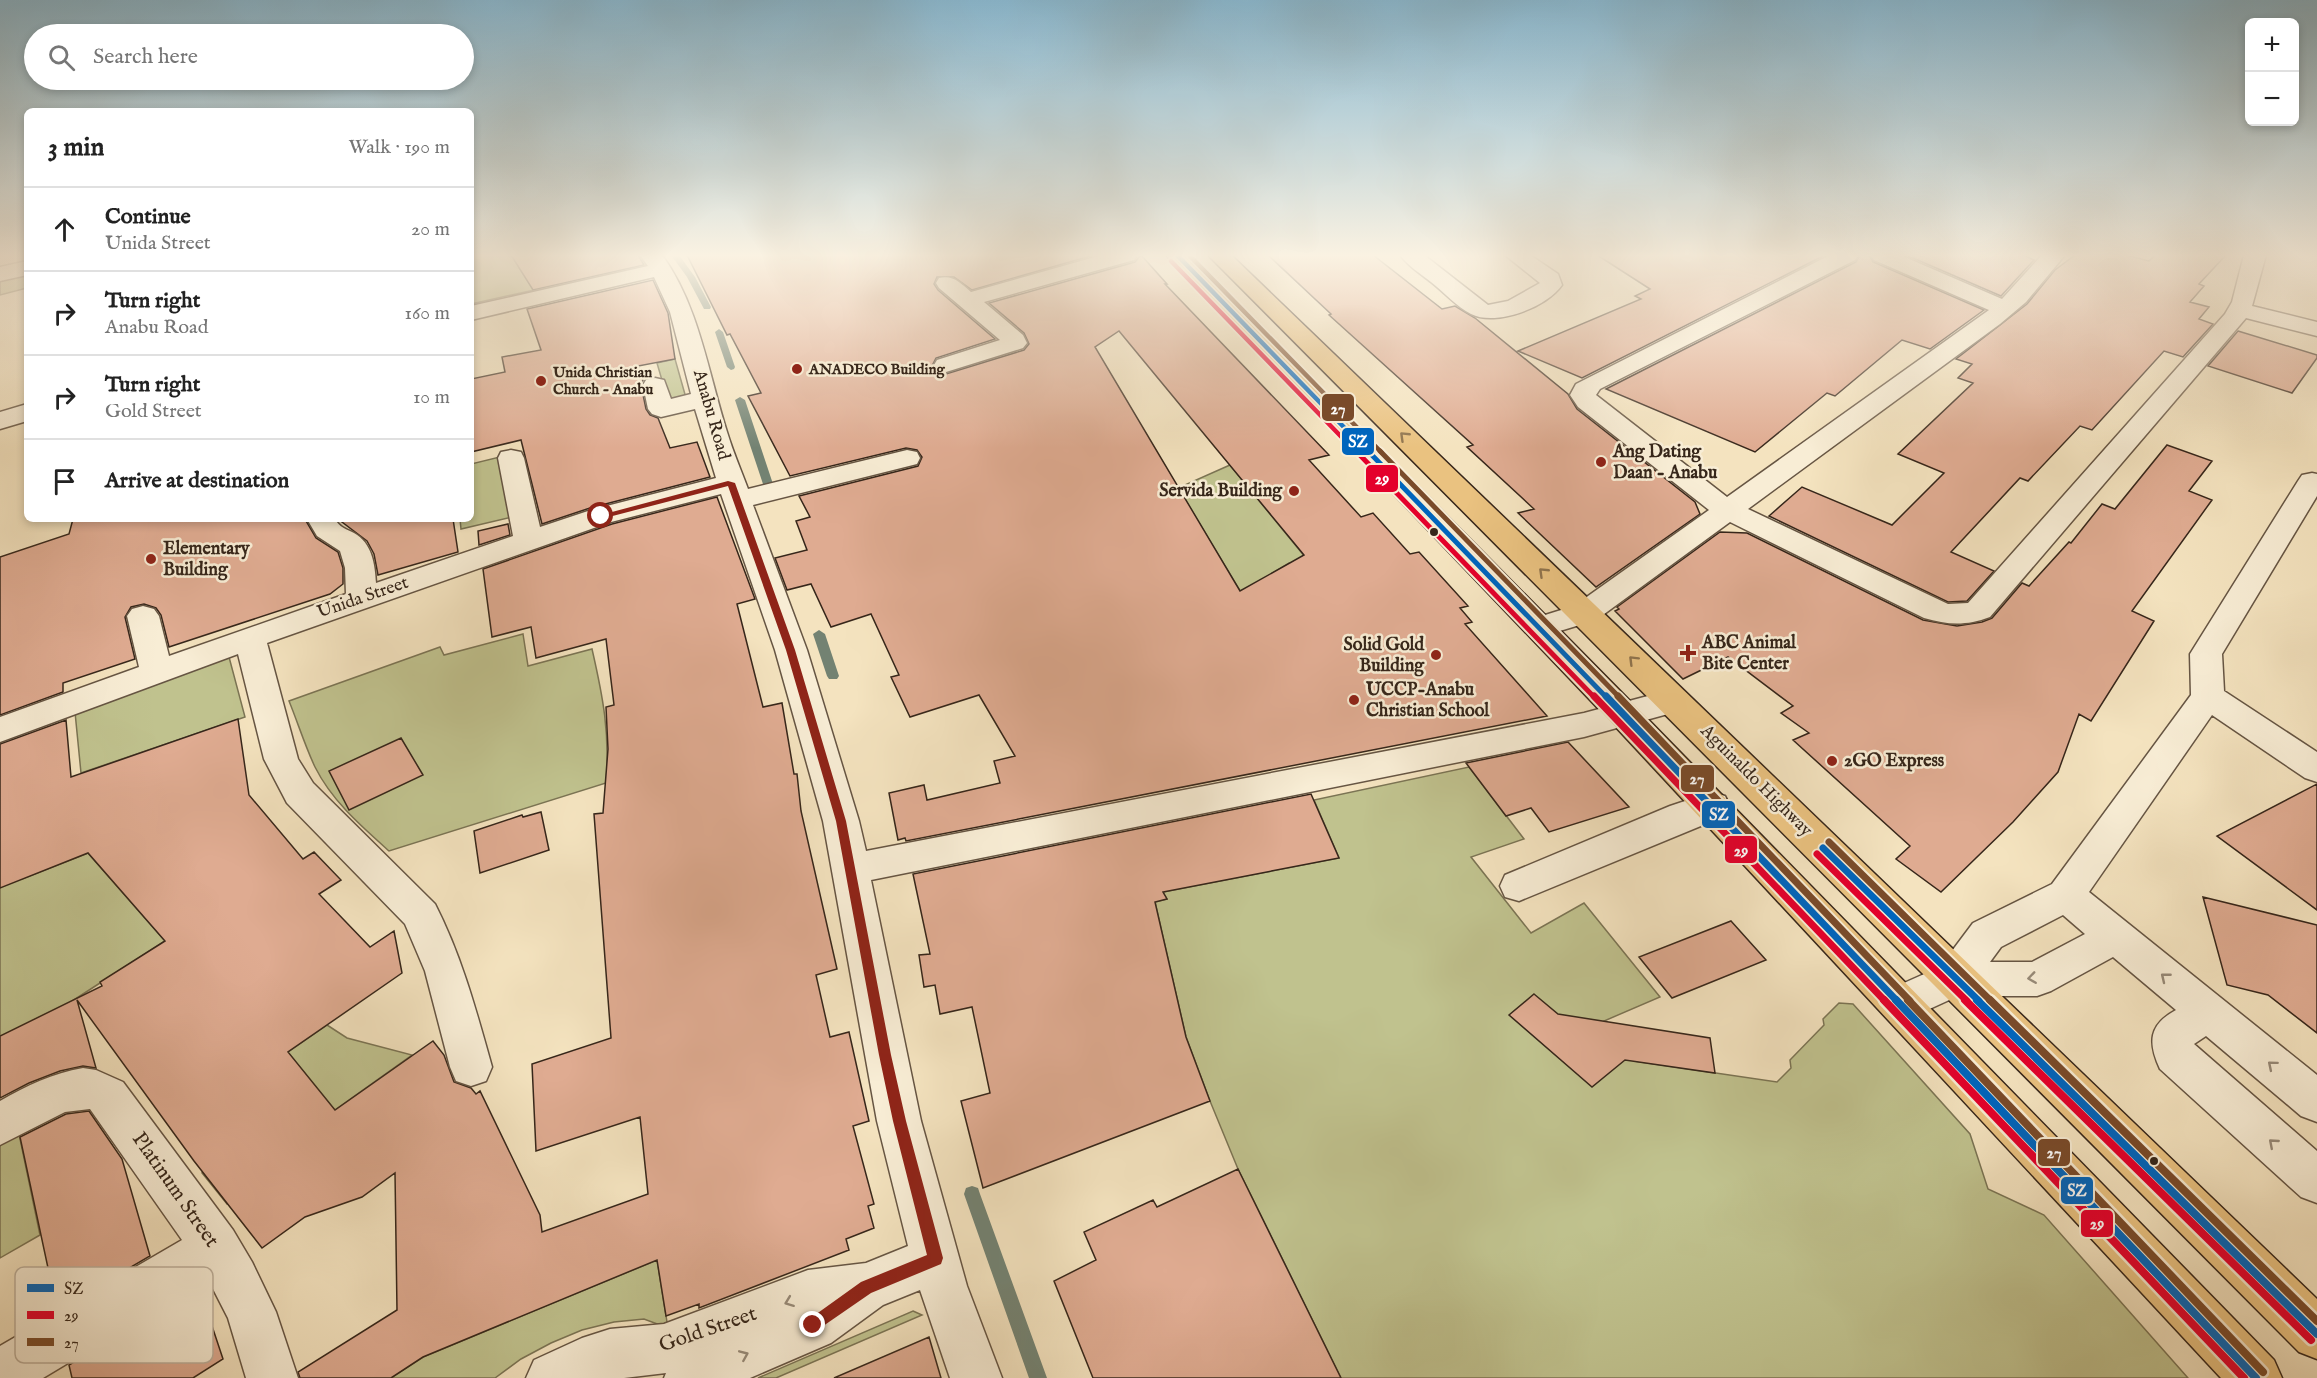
<!DOCTYPE html>
<html lang="en">
<head>
<meta charset="utf-8">
<style>
	:root { --surface:#fff; --page:#f2f2f2; --text:#222; --muted:#767676; --line:#e0e0e0 }
	body { margin:0; font-family:"IM FELL English",serif; background:var(--page); color:var(--text) }
	.controls { position:absolute; right:18px; top:18px; display:grid; overflow:hidden; border-radius:9px; box-shadow:0 3px 9px #0003 }
	.controls button { width:54px; height:54px; display:grid; place-items:center; padding:0; border:0; border-bottom:2px solid var(--line); background:var(--surface); color:var(--text); font:30px sans-serif }
	.stop { position:absolute; width:18px; height:18px; margin:-14px; border:4px solid #8f2418; border-radius:50%; background:#fff }
	.stop.end { background:#8f2418; border-color:#fff; box-shadow:0 2px 6px #0008 }
	.list { margin:0; padding:0; list-style:none }
	h2 { display:flex; justify-content:space-between; align-items:center; height:78px; margin:0; padding:0 24px; font-size:26px }
	h2 small { font-size:20px; font-weight:400; color:var(--muted) }
	.list li { display:grid; grid-template-columns:39px 1fr auto; gap:18px; align-items:center; box-sizing:border-box; height:84px; padding:0 24px; border-top:2px solid var(--line) }
	.list b { display:block; font-size:22px; white-space:nowrap }
	.list p { margin:0; font-size:20px; white-space:nowrap; color:var(--muted) }
	.list em { font-size:20px; font-style:normal; color:var(--muted) }
	.icon { flex:none; width:33px; height:33px; fill:none; stroke:currentColor; stroke-width:2; stroke-linecap:round; stroke-linejoin:round }
	.map { position:relative; flex:none; width:2317px; height:1378px; overflow:hidden }
	.search { position:absolute; background:var(--surface); box-shadow:0 3px 9px #0003; left:24px; top:24px; width:450px; height:66px; display:flex; align-items:center; gap:15px; box-sizing:border-box; padding:0 21px; border-radius:33px; color:var(--muted); font-size:22px }
	.panel { position:absolute; background:var(--surface); box-shadow:0 3px 9px #0003; left:24px; top:108px; width:450px; height:414px; border-radius:9px }
	.map>svg:first-child { display:block }
</style>
</head>
<body>
<div class="map">
<svg width="2317" height="1378" viewBox="0 0 2317 1378">
	<rect width="100%" height="100%" fill="#f4e3bf"/>
	<filter id="stains"><feTurbulence type="fractalNoise" baseFrequency=".00333" numOctaves="4"/><feColorMatrix values="0 0 0 0 .2 0 0 0 0 .09 0 0 0 0 .02 0 0 0 .5 -.17"/></filter>
	<radialGradient id="worn" r=".72"><stop offset=".6" stop-color="#630" stop-opacity="0"/><stop offset="1" stop-color="#630" stop-opacity=".3"/></radialGradient>
	<!-- green -->
	<path fill="#c0c28e" stroke="#7b7454" stroke-width="1.5" d="M471,255H511L534,290L471,304Z
		M27,275V288L0,295V281Z
		M675,359L686,398L668,401L657,363Z
		M516,453L529,513L461,529L460,519H471V464Z
		M1230,465L1319,574L1289,563L1271,574L1272,595L1248,604L1178,488Z
		M523,634L528,666L592,649C603,697 610,733 606,783L389,851C361,826 332,801 315,767C305,746 298,723 289,701L440,647L444,655Z
		M229,657L245,717L81,773L75,712Z
		M1469,767L1524,839L1471,857L1531,933L1584,903L1660,997L1604,1021L1634,1061L1777,1082L1791,1068L1790,1060L1824,1025L1823,1019L1839,1003L1853,1004L1970,1134L1988,1189L2044,1215L2188,1378H1341L1238,1169L1210,1101L1186,1037L1155,902L1167,899L1163,892L1339,858L1314,800Z
		M88,853L165,941L66,1005L0,1037V868L22,879Z
		M327,1025L347,1038L412,1055L304,1132L313,1142L227,1204L202,1173L286,1113L253,1076Z
		M19,1134L40,1235L0,1258V1144Z
		M657,1260L668,1328L644,1319L614,1322L582,1330L551,1343L521,1359L495,1378H391L423,1357Z
		M913,1311L922,1315L776,1378H758Z"/>
	<g fill="none" stroke-linecap="round" stroke-linejoin="round">
		<!-- stream -->
		<path fill="#738272" fill-rule="evenodd" d="M671,255H679L695,277L711,307L710,309H704L687,277Z
			M719,329L723,332L735,367L734,369L731,370L727,367L715,332Z
			M740,397L745,400L774,487L773,489H765L764,487L735,400Z
			M819,630L825,634L839,676L837,679H829L827,676L813,634Z
			M972,1186L978,1188L980,1194L1047,1378H1029L964,1194L966,1188Z"/>
	</g>
	<!-- building -->
	<path fill="#dfab91" stroke="#36261a" stroke-width="1.5" fill-rule="evenodd" d="M511,255H638L644,265L533,290Z
		M687,255H1094L972,290L954,277H937L934,284L938,290L995,339L936,358L932,366L937,372L946,374L1024,350L1029,344L1024,333L989,303L1135,262L1141,255L1167,284H1165L1329,455L1309,460L1361,517L1373,513L1410,554L1419,552L1468,606L1460,608L1472,622L1465,624L1547,716L906,841L905,838L898,840L889,793L924,785L927,800L1000,783L994,761L1015,756L979,695L910,717L891,677L899,675L871,614L831,627L811,584L787,590L775,558L807,550L796,521L810,517L799,496L918,466L922,457L917,450L906,448L790,476L748,396L761,393L730,334L727,335ZM1119,331L1304,555L1240,591L1095,347Z
		M1268,255H1373L1442,309L1455,306L1475,318L1568,394L1577,409L1695,502L1700,514L1596,587L1518,513L1534,509L1467,447L1473,445L1329,315L1331,314Z
		M1597,255H1825L1582,378L1518,351L1641,299L1635,296L1650,289Z
		M1860,255H1869L1873,262L1984,310L1930,349L1902,340L1835,396L1827,393L1755,452L1606,389L1856,262Z
		M1906,255H2023L2034,260L2001,296Z
		M2075,255H2126L2149,261L2155,255H2226L2199,284L2204,286L2190,302L2209,307L2199,319L2213,324L2183,357L2164,351L2092,430L2080,426L2028,481L2020,478L1951,552L1994,571L1967,601L1948,602L1769,516L1802,487L1892,525L1944,473L1898,454L1973,383L1958,378L1972,364L1956,359L2027,304L2055,270Z
		M653,280L668,313L675,359L638,366L643,380L641,385L646,409L650,415L658,418L670,448L697,442L710,477L590,508L542,524L521,440L471,452V379L505,372L502,357L541,350L527,309Z
		M2238,331L2317,355V358L2292,393L2208,366Z
		M2167,445L2212,461L2189,491L2212,500L2132,611L2154,621L2091,721L2079,714L2058,772L2013,822L1941,892L1896,859L1910,846L1793,740L1809,733L1781,713L1793,706L1728,657L1683,679L1615,611L1619,609L1617,607L1720,532L1747,533L1923,620L1957,626L1982,622L1992,618L2022,583L2029,586L2069,542L2071,543L2102,504L2115,509Z
		M717,497L755,599L737,604L763,707L782,703L794,774H797L801,811L837,969L816,975L830,1037L849,1032L869,1121L853,1126L874,1204L868,1206L874,1228L846,1239L849,1250L699,1308V1304L666,1316L657,1260L423,1357L391,1378H300L298,1372L397,1310L395,1173L362,1197L305,1217L262,1248L194,1161L77,1000L96,1068L83,1066L60,1071L29,1083L0,1098V1036L102,986L100,982L165,941L88,853L0,888V744L66,720L71,777L238,719L249,795L303,859L314,852L341,880L319,894L370,947L394,931L402,973L288,1052L335,1110L433,1041L444,1055L454,1082L471,1088L476,1094L480,1091L540,1215L542,1232L648,1194L640,1117L536,1151L532,1064L611,1038L594,814L603,813L608,749L606,707L614,705L606,639L536,658L531,627L492,637L483,569L612,524Z
		M73,519H305L316,538L338,552L343,568V584L330,594L169,647L161,615L156,608L144,604L131,607L125,617L135,659L63,683V692L0,715V557L69,534Z
		M338,519H453L458,552L378,575L374,554L367,541Z
		M508,524L510,535L479,545L478,531Z
		M401,738L423,775L349,810L329,771Z
		M1568,742L1629,807L1549,832L1531,808L1506,816L1466,763Z
		M2317,784V910L2217,836Z
		M1311,794L1339,858L1163,892L1167,899L1155,902L1186,1037L1210,1101L983,1188L961,1101L990,1093L972,1007L940,1014L935,985L924,987L919,955L930,954L913,874Z
		M541,812L549,850L480,873L474,831L522,815L523,817Z
		M2203,897L2317,925V1033L2268,995L2227,985Z
		M1731,921L1766,960L1672,998L1639,957Z
		M1534,994L1558,1014L1710,1038L1715,1073L1625,1060L1592,1087L1509,1015Z
		M89,1111L122,1159L150,1256L57,1310L20,1137L66,1114Z
		M1238,1169L1341,1378H1093L1054,1281L1096,1260L1084,1232L1153,1200L1157,1207Z
		M208,1314L223,1359L193,1378H72L69,1365L151,1316L159,1343Z
		M929,1337L941,1378H834Z"/>
	<g fill="none" stroke-linecap="round" stroke-linejoin="round">
		<defs>
			<path id="minor" d="M640,255H662C699,306 708,372 727,432C733,452 741,470 748,489L907,450L917,452L920,458L917,464L753,505L807,650L859,821L866,851L1584,713L1674,689L1686,693L1691,701L1686,709L1584,737L871,880L921,1121L967,1286L1002,1378H950L920,1290L883,1305L831,1343L750,1378H664L666,1373L624,1378H526L534,1360L582,1338L610,1329L664,1324L808,1270L866,1263L908,1246L877,1121L823,821L775,650L721,494L611,522L267,643L298,759L313,783L435,904C462,957 476,1010 492,1067L486,1081L471,1086L456,1081L450,1067L425,971L405,924L287,803L264,759L238,654L0,742V717L139,667L127,616L132,609L143,606L154,609L159,616L169,656L346,594L345,568L340,551L317,536L307,519H335C339,527 346,529 354,533C372,543 375,564 376,583L513,536L498,458L501,452L511,450L521,452L524,458L540,527L591,510L716,478L695,409L661,417L652,414L648,409L643,385L646,380L655,378L664,380L671,399L691,394L670,312L654,277L471,320V306L648,266Z
				M1102,255H1137L1134,260L984,302L1023,335L1027,343L1023,348L946,372L937,370L934,365L937,360L1000,340L939,288L936,283L939,278C954,275 960,283 971,292Z
				M1400,255H1424L1488,305L1508,301L1540,283L1505,255H1530L1558,274L1562,285C1547,307 1496,327 1471,314C1457,307 1444,292 1431,282C1421,274 1408,266 1400,255Z
				M1830,255H1858L1855,260L1600,389L1596,395L1727,497L1989,310L1874,260L1871,255H1900L2002,299L2042,255H2065L2026,302L2000,324L1748,509L1948,604L1968,603L2225,314L2232,302L2244,255H2266L2252,306L2317,322V336L2246,318L1990,617C1966,626 1948,625 1924,618L1730,522L1596,620L1540,637L1529,634L1524,627L1529,620L1574,606L1709,510L1578,407L1570,395L1576,384Z
				M27,261V275L0,281V267Z
				M27,404V421L0,429V412Z
				M2312,473L2317,474V496L2222,654L2224,691L2317,752V782L2305,778L2212,715L2089,892L2317,1075V1122L2301,1116L2206,1036L2194,1044L2317,1151V1203L2301,1197L2160,1069C2148,1043 2148,1025 2176,1010L2113,957L2051,991L2037,996H1958L1901,1022L1886,1017L1880,1004L1886,991L1940,967L1973,923L2052,884L2191,695L2190,654L2298,481L2302,475ZM2063,915L2085,934L2032,962H1990L2001,947Z
				M1712,792L1725,796L1730,806L1725,816L1519,901L1505,897L1500,886L1505,875L1670,806Z
				M83,1068L96,1070L123,1082L233,1230L252,1262L276,1312L298,1378H246L228,1318L208,1279L43,1378H0V1346L182,1240L90,1109L65,1112L0,1145V1101C26,1086 53,1073 83,1068Z"/>
			<path id="highway" d="M1166,255H1189L1636,707L2274,1360L2282,1378H2221L1612,723Z
				M1208,255H1231L2317,1299V1359L2299,1352Z"/>
		</defs>
		<!-- minor casing -->
		<use href="#minor" stroke="#665543" stroke-width="3"/>
		<!-- highway casing -->
		<use href="#highway" stroke="#36261a" stroke-width="3"/>
		<!-- minor -->
		<use href="#minor" fill="#f8edd5" fill-rule="evenodd"/>
		<!-- highway -->
		<use href="#highway" fill="#eac280" fill-rule="evenodd"/>
		<defs>
			<path id="bus-1-far3" d="M1177,255L1369,453"/>
			<path id="bus-1-far2" d="M1368,451L1607,698"/>
			<path id="bus-1-far1" d="M1606,696L1897,1001
				M1823,848L1979,1001"/>
			<path id="bus-1" d="M1896,1000L2256,1378
				M1977,1000L2317,1334"/>
			<path id="bus-2-far3" d="M1171,261L1357,453"/>
			<path id="bus-2-far2" d="M1356,451L1595,698"/>
			<path id="bus-2-far1" d="M1594,696L1885,1001
				M1817,854L1967,1001"/>
			<path id="bus-2" d="M1884,1000L2244,1378
				M1965,1000L2311,1340"/>
			<path id="bus-3-far3" d="M1189,255L1382,453"/>
			<path id="bus-3-far2" d="M1380,451L1620,698"/>
			<path id="bus-3-far1" d="M1618,696L1910,1001
				M1829,842L1991,1001"/>
			<path id="bus-3" d="M1908,1000L2263,1372
				M1990,1000L2317,1321"/>
		</defs>
		<!-- bus-1-far3 casing -->
		<use href="#bus-1-far3" stroke="#f8edd5" stroke-width="8"/>
		<!-- bus-1-far2 casing -->
		<use href="#bus-1-far2" stroke="#f8edd5" stroke-width="9"/>
		<!-- bus-1-far1 casing -->
		<use href="#bus-1-far1" stroke="#f8edd5" stroke-width="11"/>
		<!-- bus-1 casing -->
		<use href="#bus-1" stroke="#f8edd5" stroke-width="13"/>
		<!-- bus-2-far3 casing -->
		<use href="#bus-2-far3" stroke="#f8edd5" stroke-width="8"/>
		<!-- bus-2-far2 casing -->
		<use href="#bus-2-far2" stroke="#f8edd5" stroke-width="9"/>
		<!-- bus-2-far1 casing -->
		<use href="#bus-2-far1" stroke="#f8edd5" stroke-width="11"/>
		<!-- bus-2 casing -->
		<use href="#bus-2" stroke="#f8edd5" stroke-width="13"/>
		<!-- bus-3-far3 casing -->
		<use href="#bus-3-far3" stroke="#f8edd5" stroke-width="8"/>
		<!-- bus-3-far2 casing -->
		<use href="#bus-3-far2" stroke="#f8edd5" stroke-width="9"/>
		<!-- bus-3-far1 casing -->
		<use href="#bus-3-far1" stroke="#f8edd5" stroke-width="11"/>
		<!-- bus-3 casing -->
		<use href="#bus-3" stroke="#f8edd5" stroke-width="13"/>
		<!-- bus-1-far3 -->
		<use href="#bus-1-far3" stroke="#0065bd" stroke-width="4.5"/>
		<!-- bus-1-far2 -->
		<use href="#bus-1-far2" stroke="#0065bd" stroke-width="5"/>
		<!-- bus-1-far1 -->
		<use href="#bus-1-far1" stroke="#0065bd" stroke-width="7"/>
		<!-- bus-1 -->
		<use href="#bus-1" stroke="#0065bd" stroke-width="8"/>
		<!-- bus-2-far3 -->
		<use href="#bus-2-far3" stroke="#e4002b" stroke-width="4.5"/>
		<!-- bus-2-far2 -->
		<use href="#bus-2-far2" stroke="#e4002b" stroke-width="5"/>
		<!-- bus-2-far1 -->
		<use href="#bus-2-far1" stroke="#e4002b" stroke-width="7"/>
		<!-- bus-2 -->
		<use href="#bus-2" stroke="#e4002b" stroke-width="8"/>
		<!-- bus-3-far3 -->
		<use href="#bus-3-far3" stroke="#7a4b2a" stroke-width="4.5"/>
		<!-- bus-3-far2 -->
		<use href="#bus-3-far2" stroke="#7a4b2a" stroke-width="5"/>
		<!-- bus-3-far1 -->
		<use href="#bus-3-far1" stroke="#7a4b2a" stroke-width="7"/>
		<!-- bus-3 -->
		<use href="#bus-3" stroke="#7a4b2a" stroke-width="8"/>
	</g>
	<!-- one-way arrows -->
	<defs><path id="oneway-chevron" d="M-2-3.5L2.5 0L-2 3.5" fill="none" stroke-width="1.6" stroke-linecap="round" stroke-linejoin="round" transform="scale(1.5)"/></defs>
	<g stroke="#90744d">
		<use href="#oneway-chevron" transform="translate(1404 436) rotate(-136)"/>
		<use href="#oneway-chevron" transform="translate(1543 572) rotate(-136)"/>
		<use href="#oneway-chevron" transform="translate(1633 660) rotate(-135)"/>
	</g>
	<g stroke="#978a78">
		<use href="#oneway-chevron" transform="translate(2165 977) rotate(-141)"/>
		<use href="#oneway-chevron" transform="translate(2032 978) rotate(172)"/>
		<use href="#oneway-chevron" transform="translate(2272 1065) rotate(-140)"/>
		<use href="#oneway-chevron" transform="translate(2273 1143) rotate(-139)"/>
		<use href="#oneway-chevron" transform="translate(789 1302) rotate(159)"/>
		<use href="#oneway-chevron" transform="translate(744 1355) rotate(-23)"/>
	</g>
	<!-- sky -->
	<linearGradient id="sky" x2="0" y2="1"><stop stop-color="#89b8d0"/><stop offset="0.57" stop-color="#faf2e2"/><stop offset="1" stop-color="#faf2e2" stop-opacity="0"/></linearGradient>
	<rect width="2317" height="448" fill="url(#sky)"/>
	<!-- route -->
	<path fill="#8f2418" d="M728,481L735,483L795,650L846,821L891,1055L906,1121L943,1258L941,1264L871,1293L813,1333L808,1331L806,1325L808,1320L861,1282L927,1255L893,1121L879,1055L836,821L786,650L728,486L601,519L597,516Z"/>
	<!-- markers -->
	<g fill="#8f2418" stroke="#f8edd5" stroke-width="2">
		<circle cx="797" cy="369" r="6"/>
		<circle cx="541" cy="381" r="6"/>
		<circle cx="1601" cy="462" r="6"/>
		<circle cx="1294" cy="491" r="6"/>
		<circle cx="151" cy="559" r="6"/>
		<path d="M1685 644h6v6h6v6h-6v6h-6v-6h-6v-6h6z"/>
		<circle cx="1436" cy="655" r="6"/>
		<circle cx="1354" cy="700" r="6"/>
		<circle cx="1832" cy="761" r="6"/>
	</g>
	<g fill="#36261a" stroke="#f8edd5" stroke-width="2">
		<circle cx="1434" cy="532" r="5"/>
		<circle cx="2154" cy="1161" r="5"/>
	</g>
	<g text-anchor="middle" dominant-baseline="central" stroke-width="5" stroke-linejoin="round" paint-order="stroke">
		<!-- far-poi labels -->
		<g font-size="15" font-weight="bold" fill="#36261a" stroke="#f8edd5" text-anchor="start">
			<text x="809" y="369">ANADECO Building</text>
			<text x="553" y="372">Unida Christian<tspan x="553" dy="17">Church - Anabu</tspan></text>
		</g>
		<!-- street labels -->
		<g font-size="18" fill="#36261a" stroke="#f8edd5">
			<text transform="translate(711 415) rotate(74)">Anabu Road</text>
			<text transform="translate(363 598) rotate(-19)">Unida Street</text>
			<text transform="translate(1756 781) rotate(45)">Aguinaldo Highway</text>
		</g>
		<!-- poi labels -->
		<g font-size="18" font-weight="bold" fill="#36261a" stroke="#f8edd5" text-anchor="start">
			<text x="1613" y="452">Ang Dating<tspan x="1613" dy="21">Daan - Anabu</tspan></text>
			<text x="1282" y="491" text-anchor="end">Servida Building</text>
			<text x="163" y="549">Elementary<tspan x="163" dy="21">Building</tspan></text>
			<text x="1702" y="643">ABC Animal<tspan x="1702" dy="21">Bite Center</tspan></text>
			<text x="1424" y="645" text-anchor="end">Solid Gold<tspan x="1424" dy="21">Building</tspan></text>
			<text x="1366" y="690">UCCP-Anabu<tspan x="1366" dy="21">Christian School</tspan></text>
			<text x="1844" y="761">2GO Express</text>
		</g>
		<!-- near-street labels -->
		<g font-size="21" fill="#36261a" stroke="#f8edd5">
			<text transform="translate(175 1190) rotate(55)">Platinum Street</text>
			<text transform="translate(708 1330) rotate(-19)">Gold Street</text>
		</g>
	</g>
	<!-- legend -->
	<rect x="15" y="1267" width="198" height="96" rx="9" fill="#f8edd5" stroke="#beb19d" stroke-width="1.5"/>
	<rect x="27" y="1284" width="27" height="8" fill="#0065bd"/>
	<rect x="27" y="1311" width="27" height="8" fill="#e4002b"/>
	<rect x="27" y="1338" width="27" height="8" fill="#7a4b2a"/>
	<g font-size="16" fill="#36261a">
		<text x="64" y="1294">SZ</text>
		<text x="64" y="1321">29</text>
		<text x="64" y="1348">27</text>
	</g>
	<g stroke="#f8edd5" stroke-width="2">
		<rect x="1321" y="393" width="34" height="29" rx="6" fill="#7a4b2a"/>
		<rect x="1341" y="427" width="34" height="29" rx="6" fill="#0065bd"/>
		<rect x="1365" y="464" width="34" height="29" rx="6" fill="#e4002b"/>
		<rect x="1680" y="764" width="35" height="29" rx="6" fill="#7a4b2a"/>
		<rect x="1701" y="800" width="35" height="29" rx="6" fill="#0065bd"/>
		<rect x="1724" y="835" width="34" height="29" rx="6" fill="#e4002b"/>
		<rect x="2037" y="1138" width="34" height="29" rx="6" fill="#7a4b2a"/>
		<rect x="2060" y="1176" width="34" height="29" rx="6" fill="#0065bd"/>
		<rect x="2080" y="1209" width="34" height="29" rx="6" fill="#e4002b"/>
	</g>
	<g font-size="16" text-anchor="middle" font-weight="bold" fill="#fff">
		<text x="1338" y="414">27</text>
		<text x="1358" y="447">SZ</text>
		<text x="1382" y="484">29</text>
		<text x="1697" y="784">27</text>
		<text x="1719" y="820">SZ</text>
		<text x="1741" y="856">29</text>
		<text x="2054" y="1158">27</text>
		<text x="2077" y="1196">SZ</text>
		<text x="2097" y="1229">29</text>
	</g>
	<rect width="100%" height="100%" filter="url(#stains)"/>
	<rect width="100%" height="100%" fill="url(#worn)"/>
</svg>
<div class="controls">
<button>+</button>
<button>−</button>
</div>
<div class="stop" style="left:601px;top:516px"></div>
<div class="stop end" style="left:813px;top:1325px"></div>
<div class="search"><svg class="icon" aria-label="search" viewBox="0 0 24 24"><circle cx="10" cy="10" r="6"/><path d="M15 15l6 6"/></svg>Search here</div>
<section class="panel">
<h2>3 min<small>Walk · 190 m</small></h2>
<ul class="list">
<li><svg class="icon" aria-label="ahead" viewBox="0 0 24 24"><path d="M12 20V5M6 11l6-6 6 6"/></svg><div><b>Continue</b><p>Unida Street</p></div><em>20 m</em></li>
<li><svg class="icon" aria-label="right" viewBox="0 0 24 24"><path d="M7 20v-9h11M14 6l5 5-5 5"/></svg><div><b>Turn right</b><p>Anabu Road</p></div><em>160 m</em></li>
<li><svg class="icon" aria-label="right" viewBox="0 0 24 24"><path d="M7 20v-9h11M14 6l5 5-5 5"/></svg><div><b>Turn right</b><p>Gold Street</p></div><em>10 m</em></li>
<li><svg class="icon" aria-label="arrive" viewBox="0 0 24 24"><path d="M6 21V4h12l-3 4 3 4H6"/></svg><div><b>Arrive at destination</b></div></li>
</ul>
</section>
</div>
</body>
</html>
